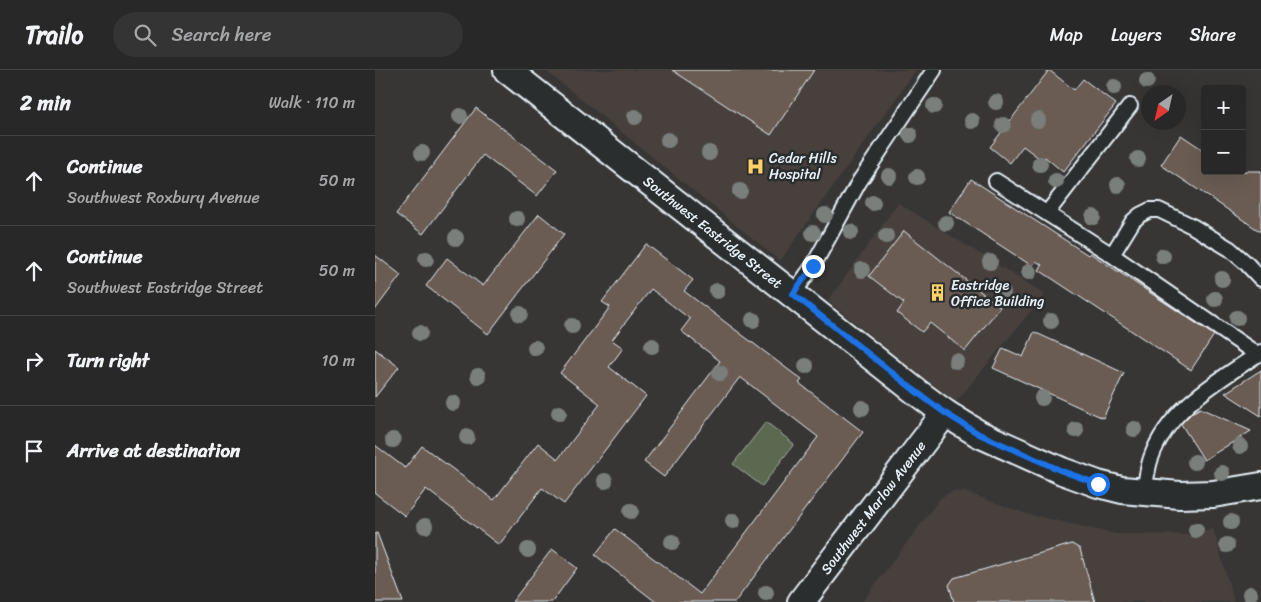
<!DOCTYPE html>
<html lang="en">
<head>
<meta charset="utf-8">
<style>
	:root { --surface:#292828; --page:#353434; --text:#f1f3f6; --muted:#a5a6a8; --line:#454445 }
	body { margin:0; font-family:Sriracha,sans-serif; background:var(--page); color:var(--text) }
	.controls { position:absolute; right:15px; top:15px; display:grid; overflow:hidden; border-radius:5px; box-shadow:0 5px 20px #0002 }
	.controls button { width:45px; height:45px; display:grid; place-items:center; padding:0; border:0; border-bottom:1px solid var(--line); background:var(--surface); color:var(--text); font:25px sans-serif }
	.compass { position:absolute; left:766px; top:15px; width:45px; height:45px; border-radius:50%; background:var(--surface); box-shadow:0 5px 20px #0002; rotate:214deg }
	.stop { position:absolute; width:15px; height:15px; margin:-11px; border:4px solid #1a73e8; border-radius:50%; background:#fff }
	.stop.end { background:#1a73e8; border-color:#fff; box-shadow:0 1px 5px #0008 }
	.list { margin:0; padding:0; list-style:none }
	h2 { display:flex; justify-content:space-between; align-items:center; height:65px; margin:0; padding:0 20px; font-size:21px }
	h2 small { font-size:16px; font-weight:400; color:var(--muted) }
	.list li { display:grid; grid-template-columns:32px 1fr auto; gap:15px; align-items:center; box-sizing:border-box; height:90px; padding:0 20px; border-top:1px solid var(--line) }
	.list b { display:block; font-size:19px; white-space:nowrap }
	.list p { margin:0; font-size:16px; white-space:nowrap; color:var(--muted) }
	.list em { font-size:16px; font-style:normal; color:var(--muted) }
	.icon { flex:none; width:28px; height:28px; fill:none; stroke:currentColor; stroke-width:2; stroke-linecap:round; stroke-linejoin:round }
	.map { position:relative; flex:none; width:886px; height:532px; overflow:hidden }
	header { display:flex; align-items:center; gap:30px; box-sizing:border-box; height:70px; padding:0 25px; background:var(--surface); border-bottom:1px solid var(--line) }
	header strong { font-size:24px }
	nav { display:flex; gap:28px; margin-inline-start:auto; font-size:18px }
	.search { width:350px; height:45px; background:var(--page); display:flex; align-items:center; gap:12px; box-sizing:border-box; padding:0 18px; border-radius:28px; color:var(--muted); font-size:19px }
	main { display:flex }
	aside { flex:1; background:var(--surface) }
	.map>svg:first-child { display:block }
</style>
</head>
<body>
<header>
<strong>Trailo</strong>
<div class="search"><svg class="icon" aria-label="search" viewBox="0 0 24 24"><circle cx="10" cy="10" r="6"/><path d="M15 15l6 6"/></svg>Search here</div>
<nav><a>Map</a><a>Layers</a><a>Share</a></nav>
</header>
<main>
<aside>
<h2>2 min<small>Walk · 110 m</small></h2>
<ul class="list">
<li><svg class="icon" aria-label="ahead" viewBox="0 0 24 24"><path d="M12 20V5M6 11l6-6 6 6"/></svg><div><b>Continue</b><p>Southwest Roxbury Avenue</p></div><em>50 m</em></li>
<li><svg class="icon" aria-label="ahead" viewBox="0 0 24 24"><path d="M12 20V5M6 11l6-6 6 6"/></svg><div><b>Continue</b><p>Southwest Eastridge Street</p></div><em>50 m</em></li>
<li><svg class="icon" aria-label="right" viewBox="0 0 24 24"><path d="M7 20v-9h11M14 6l5 5-5 5"/></svg><div><b>Turn right</b></div><em>10 m</em></li>
<li><svg class="icon" aria-label="arrive" viewBox="0 0 24 24"><path d="M6 21V4h12l-3 4 3 4H6"/></svg><div><b>Arrive at destination</b></div></li>
</ul>
</aside>
<div class="map">
<svg width="886" height="532" viewBox="0 0 886 532">
	<rect width="100%" height="100%" fill="#373635"/>
	<filter id="ink" filterUnits="userSpaceOnUse"><feTurbulence type="fractalNoise" baseFrequency=".02" numOctaves="2"/><feDisplacementMap in="SourceGraphic" scale="10" xChannelSelector="R" yChannelSelector="G"/><feConvolveMatrix kernelMatrix="1 2 1 2 8 2 1 2 1" color-interpolation-filters="sRGB"/></filter>
	<g filter="url(#ink)">
		<!-- built -->
		<path fill="#47413e" d="M170,0H541L405,191Z
			M523,133L670,224L581,332L537,299L453,231Z
			M578,421L590,422L652,444L741,464L824,465L838,458L859,532H487L566,427Z"/>
		<!-- green -->
		<path fill="#5b6951" stroke="#a2ada4" d="M391,352L419,374L387,416L358,394Z"/>
		<!-- building -->
		<path fill="#6b5b52" stroke="#e8f1f8" d="M297,0H439L396,65Z
			M674,0L699,20L708,9L741,34L688,102L670,87L668,91L648,76L635,93L615,77Z
			M101,38L182,100L162,126L108,85L48,164L21,144Z
			M806,65L830,81V101H886V162L786,95Z
			M596,109L713,185L715,183L839,265L816,300L664,200L667,195L661,191L657,196L574,142Z
			M164,144L189,164L113,264L51,216L72,188L108,216Z
			M529,161L625,237L590,281L555,253L547,262L522,243L529,233L494,206Z
			M271,174L318,210L309,221L427,310L424,313L488,362L360,532H281L220,485L240,459L325,524L443,367L365,307L289,407L269,392L345,291L306,261L315,249L276,219L237,270L248,278L234,297L271,326L189,434L167,418L124,475L51,419L30,446L0,423V375L30,398L47,376L119,430L163,373L183,389L225,334L185,303L235,237L227,232Z
			M0,185L26,205L0,240Z
			M659,262L749,303L728,348L618,298L628,278L648,287Z
			M0,279L24,297L0,327Z
			M886,300V346L850,323Z
			M825,338L876,361L829,390L806,354L817,343Z
			M2,463L28,532H0V464Z
			M697,474L705,479L720,532H579L574,515L579,508Z
			M177,479L202,498L177,532H137Z"/>
		<g fill="none" stroke-linecap="round" stroke-linejoin="round">
			<defs>
				<path id="service" d="M621,111L737,185
					M672,143L755,36
					M418,224L438,196L484,112L559,0
					M883,285L737,185L758,151L765,145L775,140H784L817,156L855,179L871,193L886,209
					M769,423C771,412 772,399 776,388C794,337 844,311 886,282"/>
				<g id="minor">
					<path id="s1" d="M132,0L539,320L570,343L604,364L687,401L723,414L747,420L805,425L838,424L886,416"/>
					<path id="s2" d="M426,532L570,343"/>
				</g>
			</defs>
			<!-- service casing -->
			<use href="#service" stroke="#e8f1f8" stroke-width="18"/>
			<!-- minor casing -->
			<use href="#minor" stroke="#e8f1f8" stroke-width="30"/>
			<!-- service -->
			<use href="#service" stroke="#2a2d2e" stroke-width="14"/>
			<!-- minor -->
			<use href="#minor" stroke="#2a2d2e" stroke-width="26"/>
		</g>
		<!-- trees -->
		<g fill="#7a7f7b">
			<circle cx="772" cy="11" r="8"/>
			<circle cx="739" cy="17" r="8"/>
			<circle cx="621" cy="32" r="8"/>
			<circle cx="559" cy="36" r="8"/>
			<circle cx="85" cy="46" r="8"/>
			<circle cx="260" cy="47" r="8"/>
			<circle cx="663" cy="50" r="8"/>
			<circle cx="597" cy="51" r="8"/>
			<circle cx="628" cy="55" r="8"/>
			<circle cx="535" cy="65" r="8"/>
			<circle cx="293" cy="70" r="8"/>
			<circle cx="47" cy="83" r="8"/>
			<circle cx="334" cy="83" r="8"/>
			<circle cx="763" cy="89" r="8"/>
			<circle cx="665" cy="94" r="8"/>
			<circle cx="514" cy="106" r="8"/>
			<circle cx="542" cy="107" r="8"/>
			<circle cx="681" cy="111" r="8"/>
			<circle cx="743" cy="115" r="8"/>
			<circle cx="365" cy="121" r="8"/>
			<circle cx="498" cy="133" r="8"/>
			<circle cx="450" cy="145" r="8"/>
			<circle cx="718" cy="147" r="8"/>
			<circle cx="142" cy="149" r="8"/>
			<circle cx="571" cy="153" r="8"/>
			<circle cx="476" cy="162" r="8"/>
			<circle cx="438" cy="163" r="8"/>
			<circle cx="511" cy="166" r="8"/>
			<circle cx="81" cy="168" r="8"/>
			<circle cx="788" cy="186" r="8"/>
			<circle cx="51" cy="189" r="8"/>
			<circle cx="615" cy="192" r="8"/>
			<circle cx="487" cy="200" r="8"/>
			<circle cx="654" cy="202" r="8"/>
			<circle cx="847" cy="209" r="8"/>
			<circle cx="342" cy="221" r="8"/>
			<circle cx="628" cy="223" r="8"/>
			<circle cx="840" cy="229" r="8"/>
			<circle cx="145" cy="244" r="8"/>
			<circle cx="862" cy="248" r="8"/>
			<circle cx="378" cy="250" r="8"/>
			<circle cx="676" cy="251" r="8"/>
			<circle cx="197" cy="256" r="8"/>
			<circle cx="45" cy="263" r="8"/>
			<circle cx="277" cy="276" r="8"/>
			<circle cx="160" cy="278" r="8"/>
			<circle cx="581" cy="291" r="8"/>
			<circle cx="431" cy="296" r="8"/>
			<circle cx="345" cy="303" r="8"/>
			<circle cx="103" cy="306" r="8"/>
			<circle cx="667" cy="328" r="8"/>
			<circle cx="78" cy="333" r="8"/>
			<circle cx="487" cy="338" r="8"/>
			<circle cx="184" cy="343" r="8"/>
			<circle cx="759" cy="359" r="8"/>
			<circle cx="701" cy="360" r="8"/>
			<circle cx="92" cy="367" r="8"/>
			<circle cx="18" cy="370" r="8"/>
			<circle cx="865" cy="376" r="8"/>
			<circle cx="820" cy="392" r="8"/>
			<circle cx="847" cy="403" r="8"/>
			<circle cx="230" cy="411" r="8"/>
			<circle cx="256" cy="441" r="8"/>
			<circle cx="358" cy="451" r="8"/>
			<circle cx="856" cy="452" r="8"/>
			<circle cx="50" cy="456" r="8"/>
			<circle cx="821" cy="460" r="8"/>
			<circle cx="297" cy="472" r="8"/>
			<circle cx="852" cy="475" r="8"/>
			<circle cx="153" cy="480" r="8"/>
			<circle cx="391" cy="523" r="8"/>
			<circle cx="875" cy="524" r="8"/>
		</g>
	</g>
	<g fill="none" stroke-linecap="round" stroke-linejoin="round" filter="url(#ink)">
		<!-- route -->
		<path stroke="#1a73e8" stroke-width="6" d="M438,196L418,224L539,320L570,343L604,364L687,401L723,414"/>
	</g>
	<!-- icons -->
	<defs>
		<symbol id="hospital-bare" viewBox="-9 -9 18 18"><path d="M-5-5h3v3.5h4V-5h3V5h-3V1.5h-4V5h-3Z" fill="#ffd166" stroke="#2a2d2e" stroke-width="2.5" paint-order="stroke"/></symbol>
		<symbol id="building-bare" viewBox="-9 -9 18 18"><path d="M-4-6H4V6H1V3H-1V6H-4ZM-2.5-4.3h1.7v1.8h-1.7ZM.8-4.3h1.7v1.8H.8ZM-2.5-1h1.7V.8h-1.7ZM.8-1h1.7V.8H.8Z" fill="#ffd166" stroke="#2a2d2e" stroke-width="2.5" paint-order="stroke"/></symbol>
	</defs>
	<g fill-rule="evenodd">
		<use href="#hospital-bare" x="368" y="84" width="25" height="25"/>
		<use href="#building-bare" x="550" y="210" width="25" height="25"/>
	</g>
	<g text-anchor="middle" dominant-baseline="central" stroke-width="5" stroke-linejoin="round" paint-order="stroke">
		<!-- poi labels -->
		<g font-size="14" fill="#e8f1f8" stroke="#2a2d2e" text-anchor="start">
			<text x="394" y="88">Cedar Hills<tspan x="394" dy="16">Hospital</tspan></text>
			<text x="576" y="215">Eastridge<tspan x="576" dy="16">Office Building</tspan></text>
		</g>
		<!-- street labels -->
		<g font-size="14" fill="#e8f1f8" stroke="#2a2d2e">
			<text stroke="none"><textPath href="#s1" startOffset="262">Southwest Eastridge Street</textPath></text>
			<text stroke="none"><textPath href="#s2" startOffset="119">Southwest Marlow Avenue</textPath></text>
		</g>
	</g>
</svg>
<div class="controls">
<button>+</button>
<button>−</button>
</div>
<svg class="compass" viewBox="-18 -18 36 36"><path d="M0-13l5 13h-10z" fill="#e53935"/><path d="M0 13l5-13h-10z" fill="#a5a6a8"/></svg>
<div class="stop" style="left:723px;top:414px"></div>
<div class="stop end" style="left:438px;top:196px"></div>
</div>
</main>
</body>
</html>
